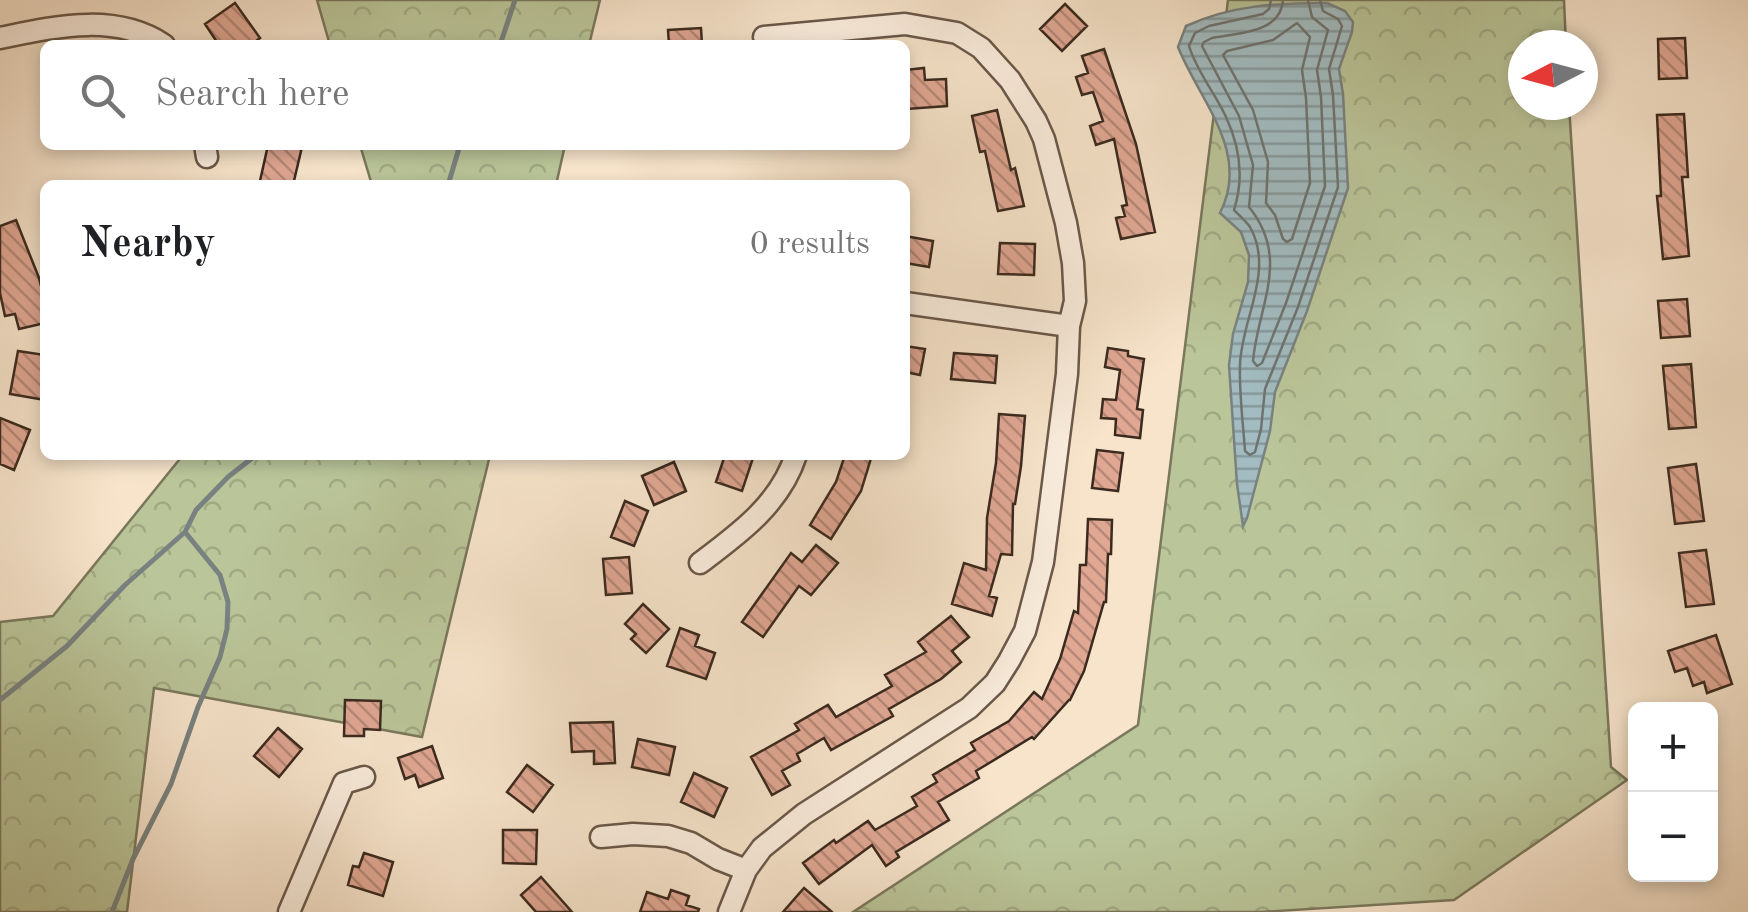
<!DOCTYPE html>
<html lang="en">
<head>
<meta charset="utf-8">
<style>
	:root { --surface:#fff; --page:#f2f2f2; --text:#202124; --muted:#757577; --line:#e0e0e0 }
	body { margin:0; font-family:"Old Standard TT",serif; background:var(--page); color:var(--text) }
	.controls { position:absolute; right:30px; bottom:30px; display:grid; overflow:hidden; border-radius:15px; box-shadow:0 5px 15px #0003 }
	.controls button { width:90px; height:90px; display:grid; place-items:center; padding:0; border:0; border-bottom:2px solid var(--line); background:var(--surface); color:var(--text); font:50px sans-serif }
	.compass { position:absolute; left:1508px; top:30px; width:90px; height:90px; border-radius:50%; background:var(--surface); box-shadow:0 5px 15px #0003; rotate:264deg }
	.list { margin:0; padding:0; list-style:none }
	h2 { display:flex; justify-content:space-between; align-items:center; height:130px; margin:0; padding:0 40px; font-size:42px }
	h2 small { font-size:32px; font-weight:400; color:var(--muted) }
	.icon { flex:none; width:55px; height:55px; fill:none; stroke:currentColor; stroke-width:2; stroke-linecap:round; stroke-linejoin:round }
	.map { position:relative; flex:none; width:1748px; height:912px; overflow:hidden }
	.search { position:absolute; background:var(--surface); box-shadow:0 5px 15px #0003; left:40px; top:40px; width:870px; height:110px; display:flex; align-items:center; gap:25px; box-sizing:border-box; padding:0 35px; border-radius:15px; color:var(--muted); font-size:38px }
	.panel { position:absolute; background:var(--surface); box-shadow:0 5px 15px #0003; left:40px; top:180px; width:870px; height:280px; border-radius:15px }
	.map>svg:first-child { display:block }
</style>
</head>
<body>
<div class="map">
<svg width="1748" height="912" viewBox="0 0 1748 912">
	<defs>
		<pattern id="forest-crowns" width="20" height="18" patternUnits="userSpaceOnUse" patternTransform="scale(2.5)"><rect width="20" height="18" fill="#bac599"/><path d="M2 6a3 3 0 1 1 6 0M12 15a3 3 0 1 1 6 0" fill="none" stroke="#a1a983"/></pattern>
		<pattern id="water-rules" width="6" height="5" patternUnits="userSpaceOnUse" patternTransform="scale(2.5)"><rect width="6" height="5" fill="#a2bcc1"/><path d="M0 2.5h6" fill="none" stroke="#85999c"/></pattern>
		<pattern id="building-back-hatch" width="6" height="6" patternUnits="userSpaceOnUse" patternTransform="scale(2.5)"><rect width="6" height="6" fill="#e0a793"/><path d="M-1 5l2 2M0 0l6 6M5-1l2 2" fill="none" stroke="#b78877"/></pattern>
	</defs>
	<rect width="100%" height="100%" fill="#f7e4cb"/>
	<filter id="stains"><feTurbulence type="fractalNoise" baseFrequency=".002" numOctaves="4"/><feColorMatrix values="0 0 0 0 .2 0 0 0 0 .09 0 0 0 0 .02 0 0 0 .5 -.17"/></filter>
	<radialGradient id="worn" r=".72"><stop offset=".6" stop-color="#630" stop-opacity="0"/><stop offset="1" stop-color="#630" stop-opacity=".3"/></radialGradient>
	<!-- forest -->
	<path fill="url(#forest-crowns)" stroke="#7a785c" stroke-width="2.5" d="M317,0H600L589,45H330Z
		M1228,0H1564L1566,45H1523V105H1569L1611,767L1627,780L1454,900L1260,912H853L1138,725Z
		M360,145H565L556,185H372Z
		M183,455H490L422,737L154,688L127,912H0V622L53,616Z"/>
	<!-- water -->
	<path fill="url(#water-rules)" stroke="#798280" stroke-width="2.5" d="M1327,3L1345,11L1353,22L1352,32L1339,69L1343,94L1348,188L1307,311L1275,392L1270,431L1247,518L1243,526L1237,484L1229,365L1233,334L1248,282L1249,255L1241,232L1220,213C1251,152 1200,102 1178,47L1186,26C1231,5 1278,3 1327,3Z"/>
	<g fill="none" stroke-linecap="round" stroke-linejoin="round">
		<!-- shore -->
		<path stroke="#6e7370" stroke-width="2.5" d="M1271,0L1269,9L1263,14L1209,26L1195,33L1189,46C1197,72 1215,93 1226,117C1240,147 1244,179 1234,210C1239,215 1246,221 1250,227C1275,271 1241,320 1240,365C1239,393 1243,422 1245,451L1250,455L1255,452L1261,429L1265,389L1298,307L1338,187L1333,95L1329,69L1342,26L1338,19L1323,11L1320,0
			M1283,0C1281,33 1238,33 1212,38L1204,42L1202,46L1239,116L1253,165L1249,207C1291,259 1258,305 1253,361L1257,366L1262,363L1286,303L1325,186L1321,97L1317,70L1328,30L1312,17L1308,0
			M1297,23L1310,37L1302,70L1306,98L1310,183L1292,239L1287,242L1283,239L1275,215L1266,203L1268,162L1253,110L1223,55L1227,51L1273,40Z"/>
		<!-- stream -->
		<path stroke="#798280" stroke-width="5" d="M500,45L515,0
			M448,185L460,145
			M0,700L67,646L125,585L185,532L196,510L228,477L256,455
			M112,912L133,859L171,784L198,707L220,657L227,629L228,602L220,575L185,532"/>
	</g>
	<!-- building -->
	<path fill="url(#building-back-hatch)" stroke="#3b2a1e" stroke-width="2.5" d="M235,3L260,38L251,45H219L205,24Z
		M1065,4L1087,26L1062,51L1040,29Z
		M701,28L702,45H669L668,30Z
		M1685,38L1687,78L1659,79L1658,39Z
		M1104,49L1136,144L1155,232L1121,239L1116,218L1125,216L1122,206L1127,205L1114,139L1096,145L1090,126L1103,121L1093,92L1082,95L1076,77L1088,73L1082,56Z
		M924,68L925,80L946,79L947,106L907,109L905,70Z
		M997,110L1011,170L1015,168L1024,206L998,211L985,151L980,152L972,116Z
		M1684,114L1688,177H1682L1689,256L1663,259L1657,196H1661L1657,115Z
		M268,145L302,147L293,185H279L260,181Z
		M16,220L39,278L45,302V323L19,329L15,314L5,316L0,293V226Z
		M905,236L933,241L929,267L905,263Z
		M1000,243L1035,244L1034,275L998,274Z
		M1687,299L1690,336L1661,338L1658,301Z
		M905,346L925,349L920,375L905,372Z
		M1108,348L1128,351V356L1144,359L1137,409L1143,410L1140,438L1115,435L1116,419L1101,418L1103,399L1116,400L1120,370L1105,367Z
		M18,351L45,355V400L10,394Z
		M954,353L997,356L995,383L951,379Z
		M1691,364L1696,427L1669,429L1663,366Z
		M999,414L1025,416L1021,466L1015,504H1013L1012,555L1001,554L989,596L997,598L992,616L952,604L964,563L986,570L987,518L996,463Z
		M0,418L30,430L14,470L0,464Z
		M1097,450L1123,453L1118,491L1092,488Z
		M725,455H754L742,491L716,482Z
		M845,455H872L861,491L831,539L810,525L836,482Z
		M674,462L686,491L654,505L642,476Z
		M1696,464L1704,521L1675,524L1668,468Z
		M625,501L648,511L634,546L611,537Z
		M1088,519L1112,520L1111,554H1108L1106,602H1104L1084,671L1070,700H1069L1034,739L1032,737L976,771L979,778L938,802L949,820L896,852L899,857L886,866L872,845L819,884L803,863L834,840L836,843L868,821L875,830L917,806L912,797L937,782L933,775L975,750L971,743L1009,721L1034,692L1042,699L1060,659L1074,611L1078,613L1080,565H1086Z
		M816,545L838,563L811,595L799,586L763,637L742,622L791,553L802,562Z
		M1706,550L1714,604L1686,607L1679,553Z
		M629,557L632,593L606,595L603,559Z
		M643,604L669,629L646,653L631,639L636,634L625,624Z
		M951,616L969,637L952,651L961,662L941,679L889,709L893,716L831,750L824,738L797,754L800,761L782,771L790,785L772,795L751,757L799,730L795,724L828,705L836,717L892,686L885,675L926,652L918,642Z
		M680,628L699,635L695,646L715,653L706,679L667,666Z
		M1716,635L1732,684L1707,693L1704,682L1693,686L1687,668L1675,672L1668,651Z
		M345,700L381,701L380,730L364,729V736H344Z
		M613,722L615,763L594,764V751L572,752L570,723Z
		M278,728L302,749L279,777L254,756Z
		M638,739L675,747L669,775L632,767Z
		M432,746L443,778L419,787L415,775L405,779L398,758Z
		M527,765L553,785L533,812L507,792Z
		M694,773L727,788L714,817L681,802Z
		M503,830H537L536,864L503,863Z
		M364,853L393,862L383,896L348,885L353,866L359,867Z
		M541,877L572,912H536L521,895Z
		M804,888L832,912H783Z
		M671,890L689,896L686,905L699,909L698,912H640L647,892L668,899Z"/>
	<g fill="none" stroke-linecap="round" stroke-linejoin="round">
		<defs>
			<path id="minor" d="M0,38C54,27 115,12 164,45
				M205,145L207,157
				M905,303L1069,326
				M700,563C740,533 780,504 796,455
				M601,837L633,834L668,836L691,843L718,859L746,870
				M289,912L344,783L364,777
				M729,912L746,870L762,848L804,814L969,708L995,683L1009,661L1025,631L1043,562L1067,374L1069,326L1075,301L1073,263L1066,223L1044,139L1036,121L1010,80L981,48L957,33L905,24L764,37"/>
		</defs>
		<!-- minor casing -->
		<use href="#minor" stroke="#6a5849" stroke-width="25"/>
		<!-- minor -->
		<use href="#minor" stroke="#faeddd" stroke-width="20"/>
	</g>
	<rect width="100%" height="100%" filter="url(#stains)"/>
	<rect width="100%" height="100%" fill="url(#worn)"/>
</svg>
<div class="controls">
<button>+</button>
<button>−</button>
</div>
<svg class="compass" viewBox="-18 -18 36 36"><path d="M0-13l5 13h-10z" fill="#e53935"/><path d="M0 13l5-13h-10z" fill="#757577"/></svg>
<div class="search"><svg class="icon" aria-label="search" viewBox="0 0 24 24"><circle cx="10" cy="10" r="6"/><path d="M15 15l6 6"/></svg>Search here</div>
<section class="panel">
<h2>Nearby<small>0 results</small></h2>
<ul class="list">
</ul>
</section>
</div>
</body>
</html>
